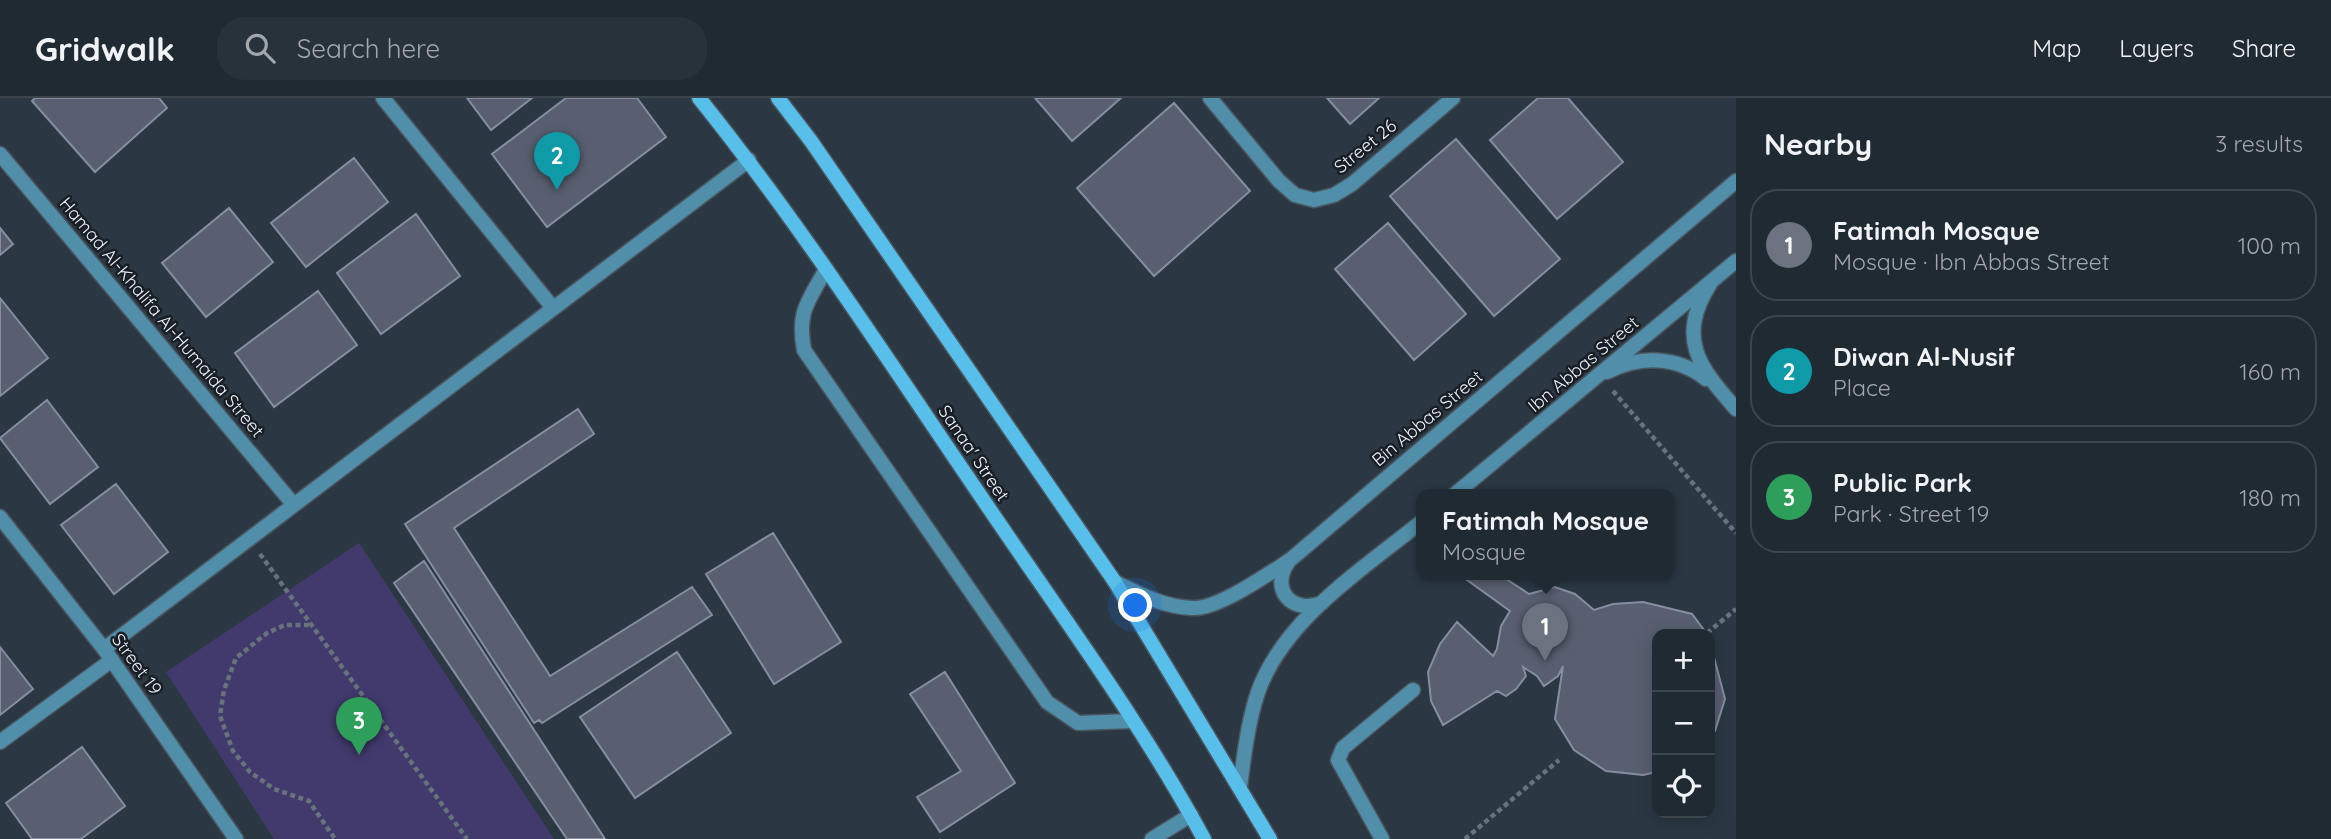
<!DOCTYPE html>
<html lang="en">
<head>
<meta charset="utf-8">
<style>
	:root { --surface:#202a33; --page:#28323b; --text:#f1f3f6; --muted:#a2a7ac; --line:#3d464e; --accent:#fb8fc4 }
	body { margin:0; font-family:Quicksand,sans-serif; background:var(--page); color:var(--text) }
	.controls { position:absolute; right:21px; bottom:21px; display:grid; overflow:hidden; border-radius:14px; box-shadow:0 4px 18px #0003 }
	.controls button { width:63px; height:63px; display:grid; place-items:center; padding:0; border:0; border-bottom:2px solid var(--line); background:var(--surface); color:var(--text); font:35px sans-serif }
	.you { position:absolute; left:1136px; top:508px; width:24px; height:24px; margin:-18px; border:5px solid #fff; border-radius:50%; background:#1a73e8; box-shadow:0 0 0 10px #1a73e833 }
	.badge { display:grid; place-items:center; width:46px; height:46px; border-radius:50%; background:var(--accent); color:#fff; font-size:23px; font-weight:700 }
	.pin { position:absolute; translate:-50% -58px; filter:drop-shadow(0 2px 4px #0008) }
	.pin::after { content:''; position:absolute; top:37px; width:24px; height:21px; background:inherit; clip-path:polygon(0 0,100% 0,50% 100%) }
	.popup { position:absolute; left:1416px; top:391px; width:259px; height:91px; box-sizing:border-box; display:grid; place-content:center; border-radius:14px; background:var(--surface); filter:drop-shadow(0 2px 5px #0005); font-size:23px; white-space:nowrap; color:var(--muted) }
	.popup b { font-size:26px; color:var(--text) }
	.popup::after { content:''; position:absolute; left:50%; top:100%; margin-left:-14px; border:14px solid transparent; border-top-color:var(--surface) }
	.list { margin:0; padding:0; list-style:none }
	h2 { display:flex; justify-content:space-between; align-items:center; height:91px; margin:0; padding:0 28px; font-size:30px }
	h2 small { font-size:23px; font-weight:400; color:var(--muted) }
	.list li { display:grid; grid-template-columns:46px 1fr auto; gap:21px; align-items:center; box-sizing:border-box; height:112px; margin:0 14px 14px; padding:0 14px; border:2px solid var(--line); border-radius:28px }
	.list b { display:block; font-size:26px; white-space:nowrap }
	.list p { margin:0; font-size:23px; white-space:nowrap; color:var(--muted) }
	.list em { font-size:23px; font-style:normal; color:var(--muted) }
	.icon { flex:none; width:38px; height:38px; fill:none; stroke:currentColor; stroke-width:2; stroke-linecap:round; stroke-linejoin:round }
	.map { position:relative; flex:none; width:1736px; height:741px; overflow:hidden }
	header { display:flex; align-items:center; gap:42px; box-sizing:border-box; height:98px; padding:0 35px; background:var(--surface); border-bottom:2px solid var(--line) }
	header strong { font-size:33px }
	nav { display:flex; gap:38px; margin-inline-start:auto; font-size:24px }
	.search { width:490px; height:63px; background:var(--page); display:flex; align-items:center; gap:18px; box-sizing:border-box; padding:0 24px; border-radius:28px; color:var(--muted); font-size:26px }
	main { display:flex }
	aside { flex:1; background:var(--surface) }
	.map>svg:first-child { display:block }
</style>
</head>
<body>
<header>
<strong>Gridwalk</strong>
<div class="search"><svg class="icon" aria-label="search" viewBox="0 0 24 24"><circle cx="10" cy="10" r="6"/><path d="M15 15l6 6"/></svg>Search here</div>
<nav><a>Map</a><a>Layers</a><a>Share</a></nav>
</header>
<main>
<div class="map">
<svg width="1736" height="741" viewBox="0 0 1736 741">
	<rect width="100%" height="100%" fill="#2b3844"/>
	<!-- green -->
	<path fill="#423a6d" d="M359,445L554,741H274L166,574Z"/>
	<!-- building -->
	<path fill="#585f70" stroke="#868da0" stroke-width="2" d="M35,0H159L167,10L95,74L32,3Z
		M467,0H532L491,32Z
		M566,0H637L666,39L547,129L492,56Z
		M1035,0H1121L1072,43Z
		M1327,0H1379L1350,26Z
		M1538,0H1568L1623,64L1557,121L1490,42Z
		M1174,5L1250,93L1154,178L1077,90Z
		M1456,41L1560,161L1494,218L1390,98Z
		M354,60L388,104L306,169L271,125Z
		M229,110L273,164L206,219L162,165Z
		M416,116L460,178L381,236L337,175Z
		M1388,125L1466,216L1414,262L1335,171Z
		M0,130L13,146L0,157Z
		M318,193L357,247L274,309L235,255Z
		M0,200L48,260L0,298Z
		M47,302L98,369L50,406L0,340Z
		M578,311L594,336L454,430L547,573L550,578L692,489L712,517L542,625L539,622L534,625L405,426Z
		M116,386L168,454L114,496L61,427Z
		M773,435L841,544L774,586L706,476Z
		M424,463L605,741H567L394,485Z
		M1460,477H1500L1529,496L1555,489L1575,496L1594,512L1613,506L1643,504L1692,516L1707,536H1657V674L1643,677L1606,673L1574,652L1555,621L1563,568L1558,578L1544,588L1537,578L1523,569L1526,578L1516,591L1506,598L1497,593L1443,627L1431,603L1428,574L1440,546L1457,524L1493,558L1497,551L1501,528L1510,513Z
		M1710,544L1725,601L1715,633L1710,639Z
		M0,549L33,591L0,617Z
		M677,554L731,635L635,700L580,619Z
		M945,574L1015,685L940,734L917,699L961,673L910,596Z
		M82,649L125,708L81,741H32L6,705Z"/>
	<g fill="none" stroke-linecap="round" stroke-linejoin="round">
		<defs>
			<path id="service" d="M826,171C808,204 797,213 804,252L1047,604L1078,625L1132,623
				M1382,741L1338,662L1343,650L1413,592"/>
			<path id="minor" d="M383,0L553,210
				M1210,0L1279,83L1295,97L1314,102L1334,97L1352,86L1453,0
				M0,56L294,407
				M1710,186C1676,240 1699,269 1736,311
				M1607,274C1640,257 1677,258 1706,281
				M0,419L104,551L236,741
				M104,551L749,62
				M0,644L112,562
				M1152,741L1191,717"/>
			<path id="tertiary" d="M1454,397L1736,163
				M1289,463C1269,490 1291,517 1322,505
				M1115,484C1139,496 1164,509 1192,510C1217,512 1268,476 1290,462L1736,83
				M1240,689C1244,657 1248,624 1258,594C1284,521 1363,471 1421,424"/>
			<path id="secondary" d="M699,0C802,128 891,267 984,403C1059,514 1140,623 1204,741
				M778,0L811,43L1115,484L1270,741"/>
		</defs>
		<!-- service casing -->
		<use href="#service" stroke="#495661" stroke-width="17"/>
		<!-- minor casing -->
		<use href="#minor" stroke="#495661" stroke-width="17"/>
		<!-- tertiary casing -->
		<use href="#tertiary" stroke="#495661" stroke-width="17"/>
		<!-- secondary casing -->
		<use href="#secondary" stroke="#495661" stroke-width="17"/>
		<!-- path -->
		<path stroke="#67737d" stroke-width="4.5" stroke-dasharray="5 3.5" stroke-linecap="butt" d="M1613,293L1736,435
			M260,456L467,741
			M309,527H285L267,535L236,560L224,592L220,618L233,653L250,674L274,691L309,703L335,741
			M1707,535L1736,511
			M1465,741L1559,662"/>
		<!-- service -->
		<use href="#service" stroke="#518ea9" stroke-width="14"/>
		<!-- minor -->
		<use href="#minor" stroke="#518ea9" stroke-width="14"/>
		<!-- tertiary -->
		<use href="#tertiary" stroke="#518ea9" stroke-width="14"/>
		<!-- secondary -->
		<use href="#secondary" stroke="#57bfea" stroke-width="14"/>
	</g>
	<g text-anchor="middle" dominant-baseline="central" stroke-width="5" stroke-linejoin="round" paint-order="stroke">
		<!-- street labels -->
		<g font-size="18" fill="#e9f1f9" stroke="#181e24">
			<text transform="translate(1365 48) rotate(-39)">Street 26</text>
			<text transform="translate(162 219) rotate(50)">Hamad Al-Khalifa Al-Humaida Street</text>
			<text transform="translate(1583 266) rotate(-40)">Ibn Abbas Street</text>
			<text transform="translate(1427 320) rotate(-40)">Bin Abbas Street</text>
			<text transform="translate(974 355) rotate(56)">Sanaa' Street</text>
			<text transform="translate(137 566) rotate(54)">Street 19</text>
		</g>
	</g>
</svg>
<div class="controls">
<button>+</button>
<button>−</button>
<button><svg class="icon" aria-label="locate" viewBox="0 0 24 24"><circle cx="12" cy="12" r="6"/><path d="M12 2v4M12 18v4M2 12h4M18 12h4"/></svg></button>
</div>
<div class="you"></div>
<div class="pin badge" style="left:1545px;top:563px;background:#6b7280">1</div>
<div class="popup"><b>Fatimah Mosque</b>Mosque</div>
<div class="pin badge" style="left:557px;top:92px;background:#0f9aa8">2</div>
<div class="pin badge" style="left:359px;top:657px;background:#2e9e5b">3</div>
</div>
<aside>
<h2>Nearby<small>3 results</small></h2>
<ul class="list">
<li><span class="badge" style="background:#6b7280">1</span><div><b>Fatimah Mosque</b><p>Mosque · Ibn Abbas Street</p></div><em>100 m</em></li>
<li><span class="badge" style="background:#0f9aa8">2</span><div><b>Diwan Al-Nusif</b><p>Place</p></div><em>160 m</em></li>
<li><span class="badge" style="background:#2e9e5b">3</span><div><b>Public Park</b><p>Park · Street 19</p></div><em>180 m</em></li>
</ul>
</aside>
</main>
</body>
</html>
